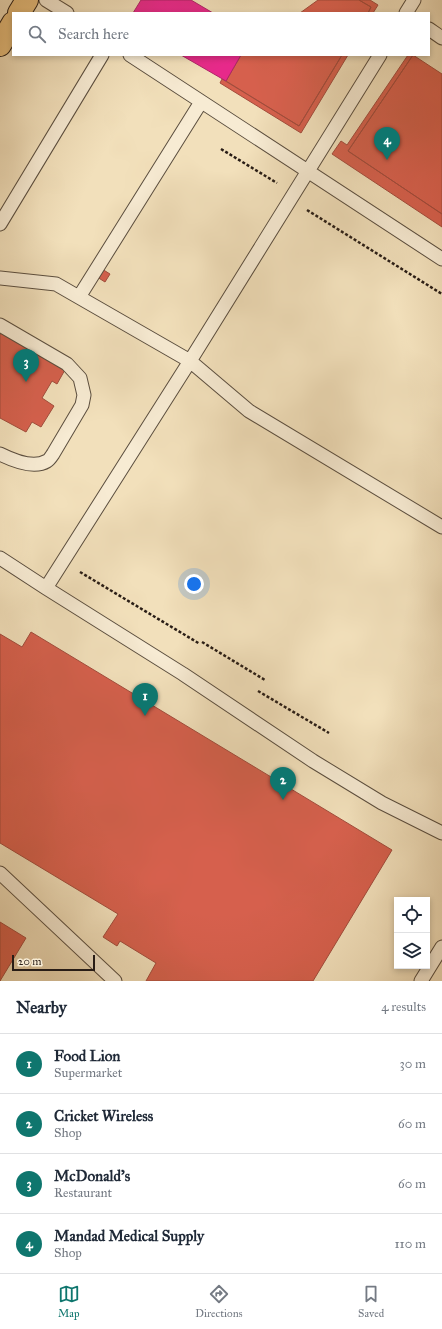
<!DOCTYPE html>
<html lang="en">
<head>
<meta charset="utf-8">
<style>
	:root { --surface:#fff; --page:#f2f2f3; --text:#1f2937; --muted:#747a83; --line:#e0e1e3; --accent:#0f766e }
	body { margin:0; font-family:"IM FELL Great Primer",serif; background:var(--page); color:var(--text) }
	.controls { position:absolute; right:12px; bottom:12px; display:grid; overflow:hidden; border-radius:0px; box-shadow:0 2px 6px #0003 }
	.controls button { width:36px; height:36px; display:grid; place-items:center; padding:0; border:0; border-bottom:1px solid var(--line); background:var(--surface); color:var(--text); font:20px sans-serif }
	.scale { position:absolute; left:12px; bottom:10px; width:83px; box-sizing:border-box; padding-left:4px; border:2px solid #291d16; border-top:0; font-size:11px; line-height:14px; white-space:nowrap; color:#291d16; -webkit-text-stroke:3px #f7ebd3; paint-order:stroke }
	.you { position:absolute; left:194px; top:584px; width:14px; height:14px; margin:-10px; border:3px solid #fff; border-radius:50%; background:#1a73e8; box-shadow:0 0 0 6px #1a73e833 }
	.badge { display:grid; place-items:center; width:26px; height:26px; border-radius:50%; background:var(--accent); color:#fff; font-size:13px; font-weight:700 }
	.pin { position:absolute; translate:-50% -33px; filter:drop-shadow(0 1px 2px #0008) }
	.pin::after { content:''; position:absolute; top:21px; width:14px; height:12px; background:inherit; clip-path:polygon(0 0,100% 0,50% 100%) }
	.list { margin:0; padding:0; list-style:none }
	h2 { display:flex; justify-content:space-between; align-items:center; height:52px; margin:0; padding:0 16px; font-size:17px }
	h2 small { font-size:13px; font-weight:400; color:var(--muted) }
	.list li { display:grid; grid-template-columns:26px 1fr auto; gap:12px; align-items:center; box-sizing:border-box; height:60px; padding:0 16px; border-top:1px solid var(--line) }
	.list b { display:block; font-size:15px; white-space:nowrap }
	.list p { margin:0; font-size:13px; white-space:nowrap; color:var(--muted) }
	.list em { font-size:13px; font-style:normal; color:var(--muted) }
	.icon { flex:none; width:22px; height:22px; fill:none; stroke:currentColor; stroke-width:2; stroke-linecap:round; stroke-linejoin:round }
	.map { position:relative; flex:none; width:442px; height:981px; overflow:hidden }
	.search { position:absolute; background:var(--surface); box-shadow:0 2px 6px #0003; left:12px; right:12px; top:12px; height:44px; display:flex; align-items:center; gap:10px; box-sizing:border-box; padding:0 14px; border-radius:0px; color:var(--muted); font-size:15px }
	.sheet { height:292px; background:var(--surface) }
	nav { display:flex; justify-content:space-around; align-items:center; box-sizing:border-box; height:56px; border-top:1px solid var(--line); background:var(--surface); font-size:11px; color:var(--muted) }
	nav a { display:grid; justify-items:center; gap:2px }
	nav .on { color:var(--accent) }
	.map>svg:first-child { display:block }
</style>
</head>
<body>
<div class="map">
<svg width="442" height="981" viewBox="0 0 442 981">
	<rect width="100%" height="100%" fill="#f2e0bb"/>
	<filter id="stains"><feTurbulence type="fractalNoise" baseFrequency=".005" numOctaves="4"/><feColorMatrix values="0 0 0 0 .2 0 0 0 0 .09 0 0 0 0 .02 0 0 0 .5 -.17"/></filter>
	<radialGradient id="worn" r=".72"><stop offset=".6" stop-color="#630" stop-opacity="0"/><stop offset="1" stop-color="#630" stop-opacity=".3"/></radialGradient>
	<!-- shops -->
	<path fill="#d6604d" stroke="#a24c3c" d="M318,0H359L371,7L368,13H300Z
		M359,0H370L378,5L373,13H368L371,7Z
		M241,55H342L299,126L226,81Z
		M342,55H348L301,133L220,83L222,79L299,126Z
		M408,55H413L348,151L442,214V227L332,154L341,141L347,145Z
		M413,55L442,74V214L348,151Z
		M102,269L110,274L105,282L97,277Z
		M3,331L66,368L57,384L52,381L42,398L54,406L41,427L32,422L26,432L0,418V335Z
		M31,632L392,850L313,981H146L156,963L120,941L117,946L103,937L118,914L0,843V634L22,647Z
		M0,922L26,938L0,981Z"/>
	<!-- health -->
	<path fill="#e7298a" stroke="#ae2567" d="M141,0H191L213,13H133Z
		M181,55H241L226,81Z"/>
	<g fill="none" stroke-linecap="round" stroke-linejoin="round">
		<defs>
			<path id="lane" d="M46,0L67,13
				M406,13L414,0
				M429,29L442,38
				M130,55L442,259
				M0,224L102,55
				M0,278L56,284L190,361L249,411L442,527
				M79,297L201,102
				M0,325L67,364L80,378L84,395L82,405L53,454C51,457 49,460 47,461C34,469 12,460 0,454
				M0,558L46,588L183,674L313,761L382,803L442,833
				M46,588L190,361L380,55
				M0,873L115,981
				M421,981L442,947"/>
			<path id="primary" d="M19,13L27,0
				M0,45L13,23"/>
		</defs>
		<!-- lane casing -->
		<use href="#lane" stroke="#5b4e3f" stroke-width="15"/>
		<!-- primary casing -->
		<use href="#primary" stroke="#291d16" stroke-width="24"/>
		<!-- path -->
		<path stroke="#291d16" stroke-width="2.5" stroke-dasharray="3 2" stroke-linecap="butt" d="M221,149L277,183
			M307,210L442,294
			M80,572L200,644
			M202,642L265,680
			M258,691L329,733"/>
		<!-- lane -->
		<use href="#lane" stroke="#f7ebd3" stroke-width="13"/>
		<!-- primary -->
		<use href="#primary" stroke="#e9c07e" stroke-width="22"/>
	</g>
	<rect width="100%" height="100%" filter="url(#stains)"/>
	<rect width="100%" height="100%" fill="url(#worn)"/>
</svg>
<div class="controls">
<button><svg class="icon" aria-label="locate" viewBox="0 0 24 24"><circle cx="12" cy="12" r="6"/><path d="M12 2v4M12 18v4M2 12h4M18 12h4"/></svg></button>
<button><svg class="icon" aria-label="layers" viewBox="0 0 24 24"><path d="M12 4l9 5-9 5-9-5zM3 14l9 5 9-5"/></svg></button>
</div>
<div class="scale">20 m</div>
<div class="you"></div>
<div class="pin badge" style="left:145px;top:716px">1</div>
<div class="pin badge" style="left:283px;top:800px">2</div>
<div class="pin badge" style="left:26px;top:382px">3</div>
<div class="pin badge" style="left:387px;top:160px">4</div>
<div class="search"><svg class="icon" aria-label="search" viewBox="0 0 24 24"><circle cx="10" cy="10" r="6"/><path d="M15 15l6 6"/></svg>Search here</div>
</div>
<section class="sheet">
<h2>Nearby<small>4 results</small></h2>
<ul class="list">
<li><span class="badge">1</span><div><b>Food Lion</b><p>Supermarket</p></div><em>30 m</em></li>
<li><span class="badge">2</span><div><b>Cricket Wireless</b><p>Shop</p></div><em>60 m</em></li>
<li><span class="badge">3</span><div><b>McDonald's</b><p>Restaurant</p></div><em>60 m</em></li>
<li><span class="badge">4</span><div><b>Mandad Medical Supply</b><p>Shop</p></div><em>110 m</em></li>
</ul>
</section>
<nav>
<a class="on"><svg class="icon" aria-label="map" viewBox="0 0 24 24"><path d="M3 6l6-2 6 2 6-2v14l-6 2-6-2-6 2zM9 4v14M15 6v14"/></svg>Map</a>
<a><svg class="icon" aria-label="directions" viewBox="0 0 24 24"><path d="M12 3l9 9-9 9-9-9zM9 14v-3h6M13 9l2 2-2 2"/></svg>Directions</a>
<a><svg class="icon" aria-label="saved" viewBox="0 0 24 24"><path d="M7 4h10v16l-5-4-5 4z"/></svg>Saved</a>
</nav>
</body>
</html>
